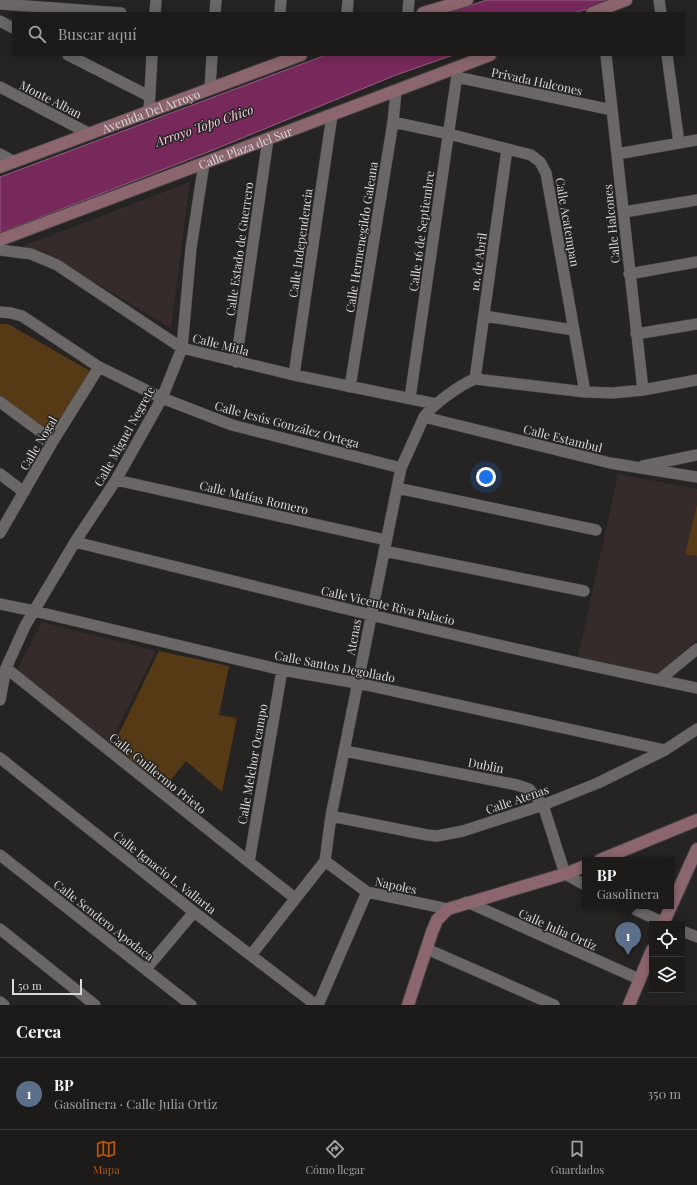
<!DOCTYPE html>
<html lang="es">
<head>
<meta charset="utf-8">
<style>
	:root { --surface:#1c1b1a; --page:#252423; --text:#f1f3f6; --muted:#a0a1a2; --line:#3a3939; --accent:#b45309 }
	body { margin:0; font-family:"Playfair Display",serif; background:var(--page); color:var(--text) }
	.controls { position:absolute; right:12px; bottom:12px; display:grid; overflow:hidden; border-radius:0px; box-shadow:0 2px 10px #0003 }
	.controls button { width:36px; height:36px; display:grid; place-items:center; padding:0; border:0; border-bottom:1px solid var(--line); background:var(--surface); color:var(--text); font:20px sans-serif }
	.scale { position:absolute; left:12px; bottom:10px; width:70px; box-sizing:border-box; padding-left:4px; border:2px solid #dad8d8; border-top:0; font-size:11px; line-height:14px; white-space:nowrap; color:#dad8d8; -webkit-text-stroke:3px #262423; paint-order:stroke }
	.you { position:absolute; left:486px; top:477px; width:14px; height:14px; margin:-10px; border:3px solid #fff; border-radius:50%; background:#1a73e8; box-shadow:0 0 0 6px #1a73e833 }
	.badge { display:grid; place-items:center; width:26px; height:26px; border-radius:50%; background:var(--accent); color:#fff; font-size:13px; font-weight:700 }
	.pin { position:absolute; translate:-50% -33px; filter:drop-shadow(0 1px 2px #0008) }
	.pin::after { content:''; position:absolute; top:21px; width:14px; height:12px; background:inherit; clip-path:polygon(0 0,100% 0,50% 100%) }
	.popup { position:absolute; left:582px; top:857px; width:92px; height:52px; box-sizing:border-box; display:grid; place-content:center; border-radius:0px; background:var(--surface); filter:drop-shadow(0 1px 3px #0005); font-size:13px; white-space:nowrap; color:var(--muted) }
	.popup b { font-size:15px; color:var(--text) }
	.popup::after { content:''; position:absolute; left:50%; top:100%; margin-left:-8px; border:8px solid transparent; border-top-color:var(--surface) }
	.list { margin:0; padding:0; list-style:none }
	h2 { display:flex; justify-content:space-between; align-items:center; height:52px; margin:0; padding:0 16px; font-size:17px }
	h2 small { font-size:13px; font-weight:400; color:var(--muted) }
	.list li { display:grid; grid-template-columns:26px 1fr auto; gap:12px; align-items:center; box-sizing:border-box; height:72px; padding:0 16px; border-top:1px solid var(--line) }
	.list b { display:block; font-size:15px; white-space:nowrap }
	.list p { margin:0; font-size:13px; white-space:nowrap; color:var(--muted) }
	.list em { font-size:13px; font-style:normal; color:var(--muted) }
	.icon { flex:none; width:22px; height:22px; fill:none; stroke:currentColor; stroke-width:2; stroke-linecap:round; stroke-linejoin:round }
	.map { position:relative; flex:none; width:697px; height:1005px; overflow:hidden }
	.search { position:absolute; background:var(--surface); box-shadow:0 2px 10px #0003; left:12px; right:12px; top:12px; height:44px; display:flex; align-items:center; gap:10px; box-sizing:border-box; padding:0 14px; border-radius:0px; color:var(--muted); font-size:15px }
	.sheet { height:124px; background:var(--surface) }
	nav { display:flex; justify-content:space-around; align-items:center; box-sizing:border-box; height:56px; border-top:1px solid var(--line); background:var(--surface); font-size:11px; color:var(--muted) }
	nav a { display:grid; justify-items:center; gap:2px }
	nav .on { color:var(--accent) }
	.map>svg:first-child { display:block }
</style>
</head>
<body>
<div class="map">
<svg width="697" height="1005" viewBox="0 0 697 1005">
	<rect width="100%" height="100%" fill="#262423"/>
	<!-- built -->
	<path fill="#342b2a" d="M190,182L171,328L43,251L18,248Z
		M618,474L697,489V504L685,554L697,556V640L657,674L578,657Z
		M42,622L156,651L110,744L16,672Z"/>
	<!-- green -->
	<path fill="#553a15" d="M0,324H8L90,371L51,433L0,396Z
		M697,504V556L685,554Z
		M159,651L229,666L219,715L237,718L222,792L186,761L164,788L112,748Z"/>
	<!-- water -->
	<path fill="#77295b" stroke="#955e80" d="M487,0H617L574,13H447Z
		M326,55H453L396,75L208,152L0,233V177Z"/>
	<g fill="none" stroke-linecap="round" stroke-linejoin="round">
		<defs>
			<path id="street" d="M659,0L661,13
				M0,4L121,13
				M155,13L156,0
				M215,13L216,0
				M280,13L281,0
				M347,13L348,0
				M408,13L409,0
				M0,21L13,28
				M68,55L149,96
				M606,55L643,390
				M667,55L679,143
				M457,77L612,110
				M0,87L90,134
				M210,88L212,55
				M149,111L152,55
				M393,122L449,134L531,155L540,162L546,173L585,392
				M0,154L15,162
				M617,154L697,140
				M624,212L697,200
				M0,250L31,254L57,265L182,348L294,375L436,404
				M629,274L697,262
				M0,312L11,313L22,316L99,367L162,398L232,425L401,468
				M484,316L574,330
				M636,334L697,324
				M236,362L268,139
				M294,375L332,115
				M475,379L507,149
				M350,387L393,122L396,92
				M410,398L458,68
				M0,402L53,441
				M424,417L610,463L697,477
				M643,466L697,455
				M0,474L24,492
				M116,480L386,540
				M397,488L596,530
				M0,533L53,441L99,367
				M75,542C282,593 488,646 697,688
				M384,551L584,591
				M0,604L34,611L282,670L357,683L665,750
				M6,668L249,862L295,898
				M659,680L697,649
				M0,700L6,668L25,626L75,542L116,480L162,398L182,348L191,248L204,163
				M345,751L517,785L529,789L543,805L565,874L585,885
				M0,758L194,912L316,1005
				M331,816L427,835L437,836L463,831L543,805L598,783L665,750L697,729
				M0,855L191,1005
				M325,861L367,892L448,909
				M249,862L282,670
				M467,902L639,979
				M628,906L666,924
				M0,929L95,1005
				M682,931L697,937
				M427,949L554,1005
				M251,955L325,861L331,816L401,468L424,417C432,405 461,384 475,379L585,392L613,393L643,390L697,380
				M146,969L194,912
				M0,1002L4,1005
				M318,1005L367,892"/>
			<g id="secondary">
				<path d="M423,13L467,0"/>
				<path d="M592,13L626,0"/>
				<path id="s1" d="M0,167L301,55"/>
				<path id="s2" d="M0,240L490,55"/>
				<path d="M600,860L697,820"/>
				<path d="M663,924L697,849"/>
				<path d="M408,1005L432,932L437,920L448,909L565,874L585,866"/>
				<path d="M629,1005L652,950"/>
			</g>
		</defs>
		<!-- street casing -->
		<use href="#street" stroke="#444241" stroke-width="12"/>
		<!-- secondary casing -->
		<use href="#secondary" stroke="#444241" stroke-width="14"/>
		<!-- street -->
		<use href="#street" stroke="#6a6766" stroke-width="11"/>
		<!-- secondary -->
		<use href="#secondary" stroke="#8c666e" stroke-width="12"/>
	</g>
	<g text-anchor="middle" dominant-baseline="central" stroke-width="3" stroke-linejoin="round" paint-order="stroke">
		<!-- street labels -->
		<g font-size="12" fill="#dad8d8" stroke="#262423">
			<text transform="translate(537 81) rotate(12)">Privada Halcones</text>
			<text transform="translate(51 99) rotate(27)">Monte Alban</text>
			<text stroke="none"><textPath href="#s1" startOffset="161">Avenida Del Arroyo</textPath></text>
			<text stroke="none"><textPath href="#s2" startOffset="262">Calle Plaza del Sur</textPath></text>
			<text transform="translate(568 222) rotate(80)">Calle Acatempan</text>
			<text transform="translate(611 224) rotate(-96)">Calle Halcones</text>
			<text transform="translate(421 231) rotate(-82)">Calle 16 de Septiembre</text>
			<text transform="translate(361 237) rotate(-81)">Calle Hermenegildo Galeana</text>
			<text transform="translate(300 243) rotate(-82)">Calle Independencia</text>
			<text transform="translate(239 249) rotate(-82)">Calle Estado de Guerrero</text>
			<text transform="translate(478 262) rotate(-82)">1o. de Abril</text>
			<text transform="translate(221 344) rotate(14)">Calle Mitla</text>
			<text transform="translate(287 424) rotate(15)">Calle Jesús González Ortega</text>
			<text transform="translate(124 436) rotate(-61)">Calle Miguel Negrete</text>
			<text transform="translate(563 438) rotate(14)">Calle Estambul</text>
			<text transform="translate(38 443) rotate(-59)">Calle Nogal</text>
			<text transform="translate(254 497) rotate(13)">Calle Matías Romero</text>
			<text transform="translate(388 605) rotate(13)">Calle Vicente Riva Palacio</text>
			<text transform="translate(353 637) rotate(-79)">Atenas</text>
			<text transform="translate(335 666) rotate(11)">Calle Santos Degollado</text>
			<text transform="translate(252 764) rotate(-80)">Calle Melchor Ocampo</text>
			<text transform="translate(486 765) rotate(11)">Dublin</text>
			<text transform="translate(158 773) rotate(39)">Calle Guillermo Prieto</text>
			<text transform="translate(517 799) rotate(-19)">Calle Atenas</text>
			<text transform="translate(165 872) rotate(38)">Calle Ignacio L. Vallarta</text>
			<text transform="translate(396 885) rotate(12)">Napoles</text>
			<text transform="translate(104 920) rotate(38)">Calle Sendero Apodaca</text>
			<text transform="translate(558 929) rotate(24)">Calle Julia Ortiz</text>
		</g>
		<!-- water labels -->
		<g font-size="13" font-style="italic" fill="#f7c8e2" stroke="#262423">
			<text transform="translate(204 125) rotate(-19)">Arroyo Topo Chico</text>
		</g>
	</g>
</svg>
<div class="controls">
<button><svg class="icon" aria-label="locate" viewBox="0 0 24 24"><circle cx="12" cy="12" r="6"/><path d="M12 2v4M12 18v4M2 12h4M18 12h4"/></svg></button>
<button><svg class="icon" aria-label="layers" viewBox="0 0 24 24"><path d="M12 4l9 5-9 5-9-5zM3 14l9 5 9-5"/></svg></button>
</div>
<div class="scale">50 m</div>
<div class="you"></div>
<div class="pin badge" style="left:628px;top:955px;background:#5c6f8a">1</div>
<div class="popup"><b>BP</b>Gasolinera</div>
<div class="search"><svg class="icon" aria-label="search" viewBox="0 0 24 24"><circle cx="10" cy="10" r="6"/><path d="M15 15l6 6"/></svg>Buscar aquí</div>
</div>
<section class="sheet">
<h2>Cerca<small></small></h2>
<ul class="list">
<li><span class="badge" style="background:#5c6f8a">1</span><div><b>BP</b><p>Gasolinera · Calle Julia Ortiz</p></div><em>350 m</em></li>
</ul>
</section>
<nav>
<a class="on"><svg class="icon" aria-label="map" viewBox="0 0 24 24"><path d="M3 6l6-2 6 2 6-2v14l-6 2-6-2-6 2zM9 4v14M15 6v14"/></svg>Mapa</a>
<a><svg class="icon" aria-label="directions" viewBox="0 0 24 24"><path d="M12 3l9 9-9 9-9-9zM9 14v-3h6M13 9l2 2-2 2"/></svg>Cómo llegar</a>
<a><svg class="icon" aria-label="saved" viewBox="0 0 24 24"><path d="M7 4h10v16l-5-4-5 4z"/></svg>Guardados</a>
</nav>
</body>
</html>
